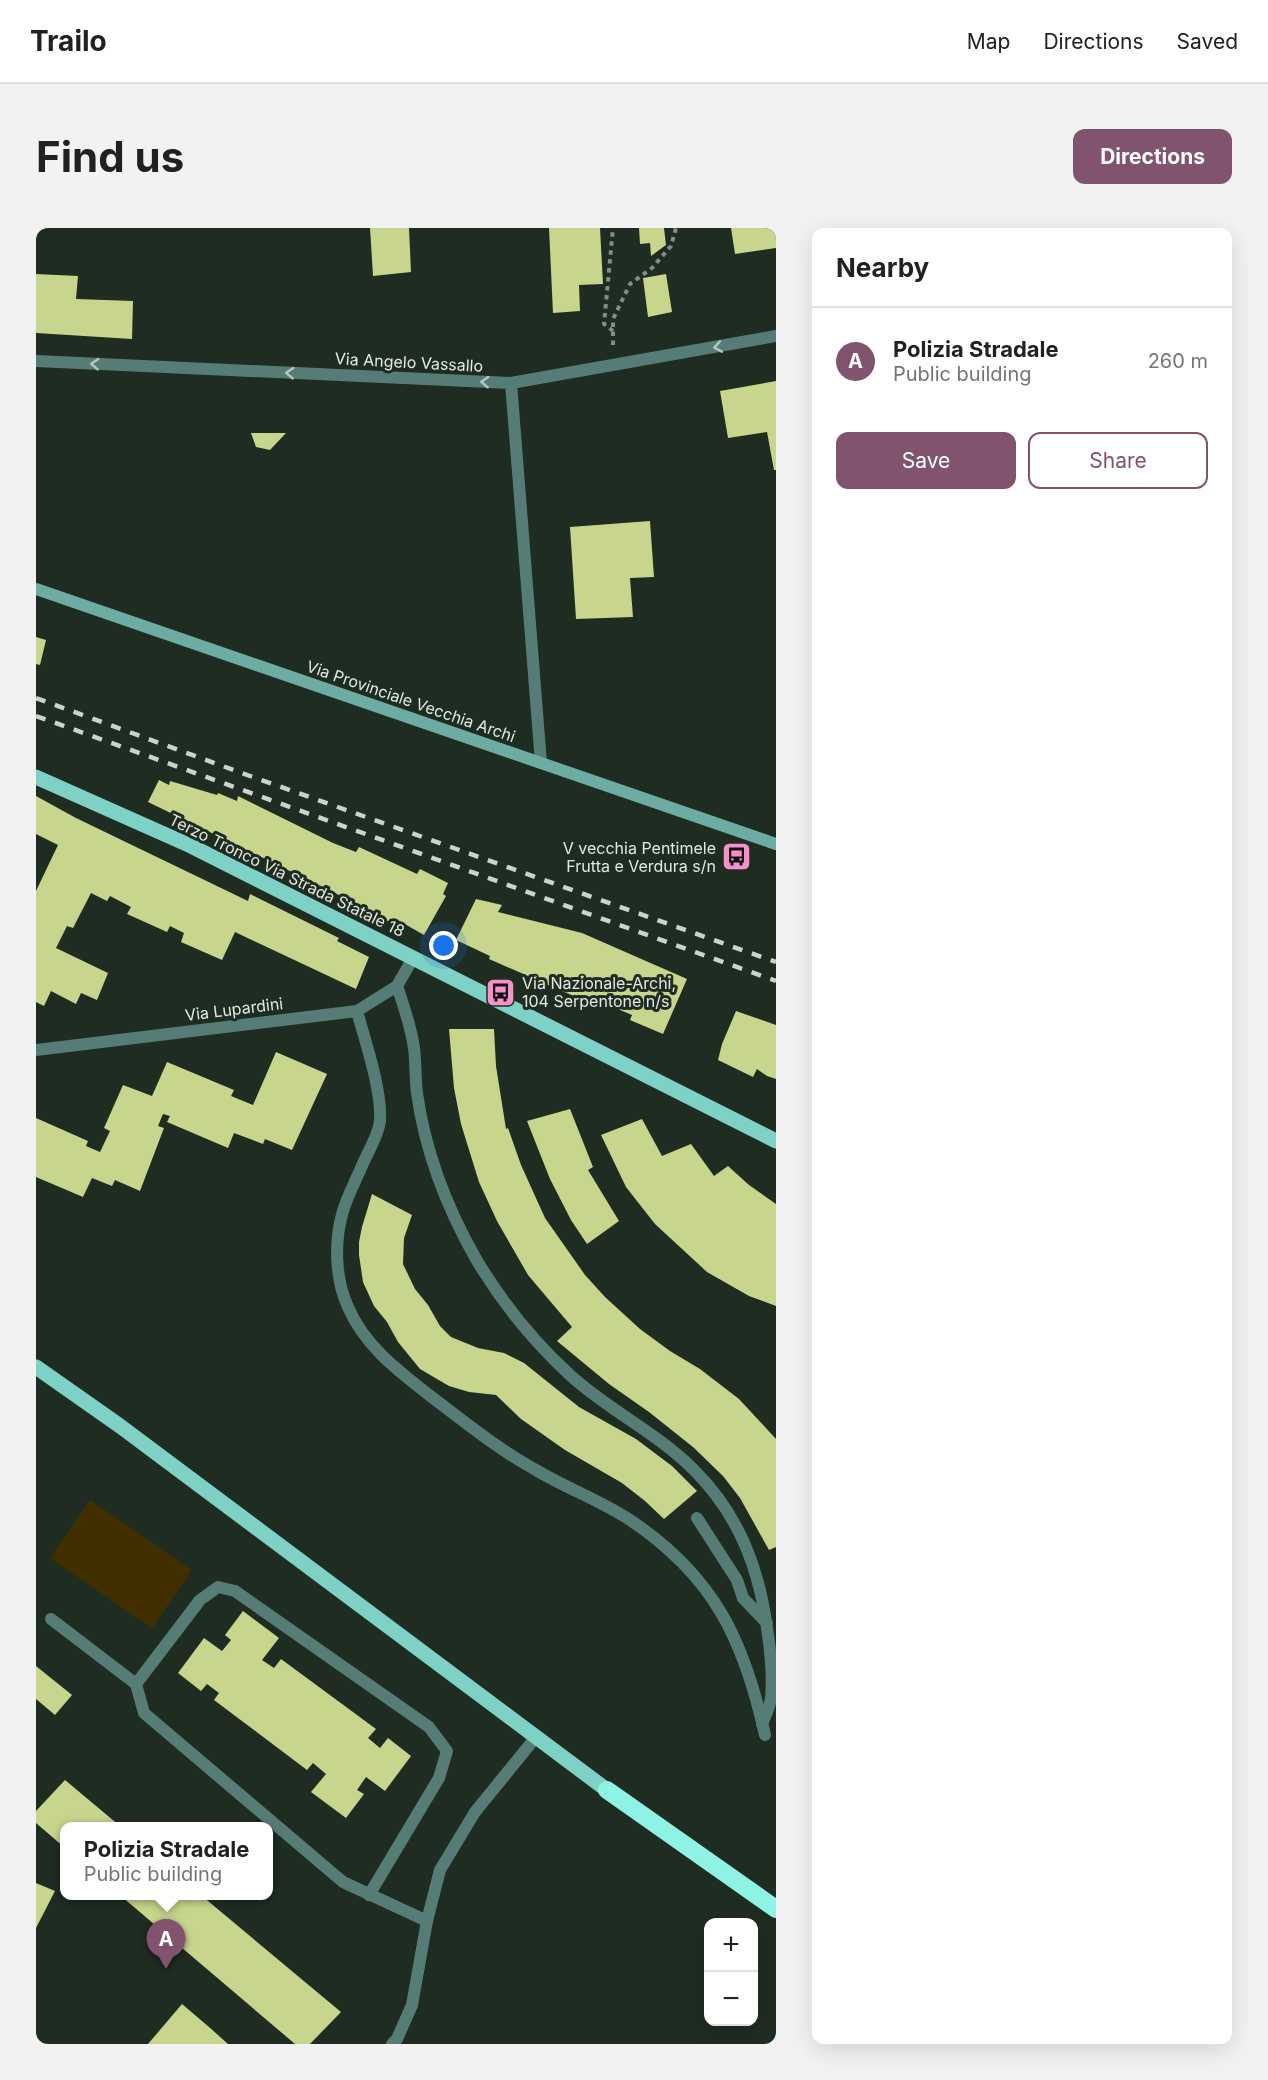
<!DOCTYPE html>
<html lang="en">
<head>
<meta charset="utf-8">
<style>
	:root { --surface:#fff; --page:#f2f2f2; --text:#202124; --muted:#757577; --line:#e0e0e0; --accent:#81536f }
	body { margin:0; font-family:Inter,sans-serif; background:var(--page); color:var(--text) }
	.controls { position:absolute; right:18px; bottom:18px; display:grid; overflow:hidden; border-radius:12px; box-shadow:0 6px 24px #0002 }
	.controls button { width:54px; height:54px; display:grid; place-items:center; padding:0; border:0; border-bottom:2px solid var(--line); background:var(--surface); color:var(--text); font:30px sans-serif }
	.you { position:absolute; left:408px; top:718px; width:21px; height:21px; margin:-15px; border:4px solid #fff; border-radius:50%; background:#1a73e8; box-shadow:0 0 0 9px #1a73e833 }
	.badge { display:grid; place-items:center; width:39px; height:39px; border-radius:50%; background:var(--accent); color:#fff; font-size:20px; font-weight:700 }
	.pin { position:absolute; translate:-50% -50px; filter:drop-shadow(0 2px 3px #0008) }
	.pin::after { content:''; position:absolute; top:32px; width:21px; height:18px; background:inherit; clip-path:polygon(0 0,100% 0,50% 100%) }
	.popup { position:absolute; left:24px; top:1594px; width:213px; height:78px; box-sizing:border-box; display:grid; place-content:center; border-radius:12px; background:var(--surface); filter:drop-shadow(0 2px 4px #0005); font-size:20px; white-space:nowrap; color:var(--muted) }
	.popup b { font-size:22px; color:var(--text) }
	.popup::after { content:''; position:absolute; left:50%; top:100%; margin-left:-12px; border:12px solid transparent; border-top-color:var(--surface) }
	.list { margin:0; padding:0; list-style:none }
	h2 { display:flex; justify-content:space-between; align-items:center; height:78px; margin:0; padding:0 24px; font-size:26px }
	h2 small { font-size:20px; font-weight:400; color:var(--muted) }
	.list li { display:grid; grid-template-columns:39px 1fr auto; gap:18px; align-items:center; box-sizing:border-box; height:108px; padding:0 24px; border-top:2px solid var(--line) }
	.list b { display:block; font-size:22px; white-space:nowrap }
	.list p { margin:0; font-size:20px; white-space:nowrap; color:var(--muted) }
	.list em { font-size:20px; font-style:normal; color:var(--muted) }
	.actions { display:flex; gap:12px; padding:18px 24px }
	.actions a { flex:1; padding:14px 0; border:2px solid var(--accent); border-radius:12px; text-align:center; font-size:21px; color:var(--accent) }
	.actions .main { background:var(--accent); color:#fff }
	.map { position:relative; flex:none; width:740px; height:1816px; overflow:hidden; border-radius:12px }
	header { display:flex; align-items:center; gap:36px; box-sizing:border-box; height:84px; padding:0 30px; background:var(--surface); border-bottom:2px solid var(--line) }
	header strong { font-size:28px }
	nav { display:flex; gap:33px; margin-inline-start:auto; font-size:21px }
	.intro { display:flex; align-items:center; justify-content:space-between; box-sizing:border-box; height:144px; padding:0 36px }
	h1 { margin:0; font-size:42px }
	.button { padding:15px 27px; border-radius:12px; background:var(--accent); color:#fff; font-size:21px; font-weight:700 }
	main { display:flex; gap:36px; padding:0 36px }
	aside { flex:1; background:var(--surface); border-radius:12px; box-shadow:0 6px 24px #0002 }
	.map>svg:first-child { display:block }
</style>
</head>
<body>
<header>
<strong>Trailo</strong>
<nav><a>Map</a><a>Directions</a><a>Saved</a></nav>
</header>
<div class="intro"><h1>Find us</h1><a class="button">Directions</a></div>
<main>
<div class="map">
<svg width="740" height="1816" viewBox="0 0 740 1816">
	<rect width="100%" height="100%" fill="#1f2c22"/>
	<!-- green -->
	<path fill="#412f00" d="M54,1272L156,1342L116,1400L14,1330Z"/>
	<!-- building -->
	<path fill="#c7d68c" d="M334,0H373L375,44L337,48Z
		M513,0H564L567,56L543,57L544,83L517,85Z
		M603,0H628L630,17L615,28L614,15L604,16Z
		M695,0H740V20L699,26Z
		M0,46L42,48L40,71L97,73L96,111L0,105Z
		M630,46L636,84L612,89L607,50Z
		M740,153V242H738L731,204L692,210L684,163Z
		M215,205H250L234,222L220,219Z
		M614,293L618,349L594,350L597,389L540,391L534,299Z
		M0,409L10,412L4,437L0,436Z
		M123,552L133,557L134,553L181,567L182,565L201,573L202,568L297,615L320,624L323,619L381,646L384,641L412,655L407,666L410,668L388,707L360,691L357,696L299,665L112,574Z
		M0,568L40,590L212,673L214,666L303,710L301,713L333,729L320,761L199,704L186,732L145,714L148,705L134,698L131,704L91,686L95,679L74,668L71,673L55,665L37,700L31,698L20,720L72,745L61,772L45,765L40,776L15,763L8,778L0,774V663L22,617L0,606Z
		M440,671L466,677L462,684L546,705L651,751L627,806L594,792L596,787L551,768L549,773L453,731L454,728L420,712Z
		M700,783L740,797V851L731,848L721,841L717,849L682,832L686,816Z
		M413,801H458L460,838L470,901L472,900L485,937L509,990L549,1047L569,1069L604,1101L634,1123L664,1141L703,1171L740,1211V1319L733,1322L704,1270L687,1248L657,1219L613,1184L573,1156L521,1113L536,1099L492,1047L461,993L443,954L425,896L418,860Z
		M240,824L291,846L256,922L229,911L227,916L198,905L192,920L131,894L134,888L127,886L122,898L128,900L104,963L79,952L76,958L56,950L47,969L0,949V890L52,913L50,918L64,924L74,903L68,900L87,857L116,868L131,834L198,862L195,868L217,877Z
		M534,881L557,939L552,942L583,993L551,1016L535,992L514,951L491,893Z
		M606,891L626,928L655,916L678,948L692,938L713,957L740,976V1078L713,1068L671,1044L619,996L590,959L565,907Z
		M336,966L376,987L368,1010L367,1036L379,1061L392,1077L404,1098L415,1109L442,1120L468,1125L488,1135L543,1179L600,1211L636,1238L661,1263L628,1291L609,1273L586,1255L529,1222L485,1191L460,1167L433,1164L413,1158L384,1141L362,1114L351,1094L338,1078L327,1054L323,1027V1014L326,999Z
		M207,1383L243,1410L226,1432L238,1440L245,1431L340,1501L332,1510L344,1520L352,1510L375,1528L349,1563L330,1549L321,1562L328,1566L310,1590L275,1564L290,1546L277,1535L271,1542L178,1472L183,1465L171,1456L165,1463L142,1445L168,1410L186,1423L195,1412L189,1407Z
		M0,1438L36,1467L19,1487L0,1471Z
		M29,1552L84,1598H28V1619L0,1595V1583Z
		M0,1655L19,1663L0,1700Z
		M85,1668H166L305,1784L274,1816H259Z
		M146,1776L173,1799L192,1816H112Z"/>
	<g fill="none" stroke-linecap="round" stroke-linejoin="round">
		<!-- path -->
		<path stroke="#848e86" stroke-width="4" stroke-dasharray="4.5 4.5" stroke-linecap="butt" d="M577,103L568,96L577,0
			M577,117V91L594,56L616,40L635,18L640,0"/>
		<!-- lane -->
		<path stroke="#567c76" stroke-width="12" d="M361,758C368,779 375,798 378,820C380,835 379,850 381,865C389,923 411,980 440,1031C465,1073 498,1114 534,1147C572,1182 620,1204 657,1241C704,1287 724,1343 732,1407C735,1428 737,1449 735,1470C734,1479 729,1488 726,1496
			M661,1290L701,1352L707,1370L731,1395
			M15,1391L100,1456L108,1485L307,1654L391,1693
			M100,1456L164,1372L182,1359L199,1363L393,1499L411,1523L403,1550L333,1667"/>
		<!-- street -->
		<path stroke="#567c76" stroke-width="12" d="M0,133L475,155L740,108
			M475,155L505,535
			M321,783C329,813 346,862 344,893C342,909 331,925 325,940C319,954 311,969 307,983C298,1013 299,1051 312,1079C329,1119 364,1144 397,1170C430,1195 463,1222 500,1242C530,1260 565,1273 594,1292C678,1348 708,1412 729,1507
			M0,822L321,783L361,758L377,730
			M356,1816L361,1811L376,1777L391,1693L404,1642L439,1584L500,1509"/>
		<!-- secondary -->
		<path stroke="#6daca2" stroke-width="12" d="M0,361L740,616"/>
		<!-- primary -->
		<path stroke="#7ed1c5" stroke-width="15" d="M0,549L155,618L740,913
			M0,1139L84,1198L571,1562"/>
		<!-- highway -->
		<path stroke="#8ef3e4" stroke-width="18" d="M571,1562L740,1681"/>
		<!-- rail -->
		<path stroke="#cbd3cc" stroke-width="4.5" stroke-dasharray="10 10" stroke-linecap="butt" d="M0,470L214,548L740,734
			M0,488L740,753"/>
	</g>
	<!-- one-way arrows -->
	<defs><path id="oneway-chevron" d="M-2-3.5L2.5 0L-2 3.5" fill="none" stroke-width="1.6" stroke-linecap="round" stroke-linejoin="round" transform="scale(1.5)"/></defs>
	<g stroke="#b7c8c2">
		<use href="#oneway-chevron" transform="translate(682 119) rotate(170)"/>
		<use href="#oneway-chevron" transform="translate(59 136) rotate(-177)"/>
		<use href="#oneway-chevron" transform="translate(254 145) rotate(-177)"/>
		<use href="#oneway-chevron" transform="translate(449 154) rotate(-177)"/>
	</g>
	<!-- icons -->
	<defs>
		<symbol id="bus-square" viewBox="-11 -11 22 22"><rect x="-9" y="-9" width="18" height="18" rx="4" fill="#f890ca" stroke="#1f2c22"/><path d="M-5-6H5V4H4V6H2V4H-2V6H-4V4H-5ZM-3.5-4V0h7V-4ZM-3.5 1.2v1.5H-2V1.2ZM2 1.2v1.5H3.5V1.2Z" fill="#111"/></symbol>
	</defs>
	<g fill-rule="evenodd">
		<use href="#bus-square" x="684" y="612" width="33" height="33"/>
		<use href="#bus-square" x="448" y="748" width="33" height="33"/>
	</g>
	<g text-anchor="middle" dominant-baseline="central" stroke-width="6" stroke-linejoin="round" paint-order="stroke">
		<!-- street labels -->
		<g font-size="16" fill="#e1e9e2" stroke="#1f2c22">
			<text transform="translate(373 134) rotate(3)">Via Angelo Vassallo</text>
			<text transform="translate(375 473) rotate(19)">Via Provinciale Vecchia Archi</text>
			<text transform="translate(251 647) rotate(26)">Terzo Tronco Via Strada Statale 18</text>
			<text transform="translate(198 781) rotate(-7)">Via Lupardini</text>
		</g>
		<!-- poi labels -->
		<g font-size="16" fill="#e1e9e2" stroke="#1f2c22" text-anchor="end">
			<text x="680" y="620">V vecchia Pentimele<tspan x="680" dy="18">Frutta e Verdura s/n</tspan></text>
			<text x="486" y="755" text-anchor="start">Via Nazionale-Archi,<tspan x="486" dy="18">104 Serpentone n/s</tspan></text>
		</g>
	</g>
</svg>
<div class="controls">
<button>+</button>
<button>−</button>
</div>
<div class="you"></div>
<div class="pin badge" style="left:130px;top:1741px">A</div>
<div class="popup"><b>Polizia Stradale</b>Public building</div>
</div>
<aside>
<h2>Nearby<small></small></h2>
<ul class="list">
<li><span class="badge">A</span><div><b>Polizia Stradale</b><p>Public building</p></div><em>260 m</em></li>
</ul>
<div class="actions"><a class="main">Save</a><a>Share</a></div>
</aside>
</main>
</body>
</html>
